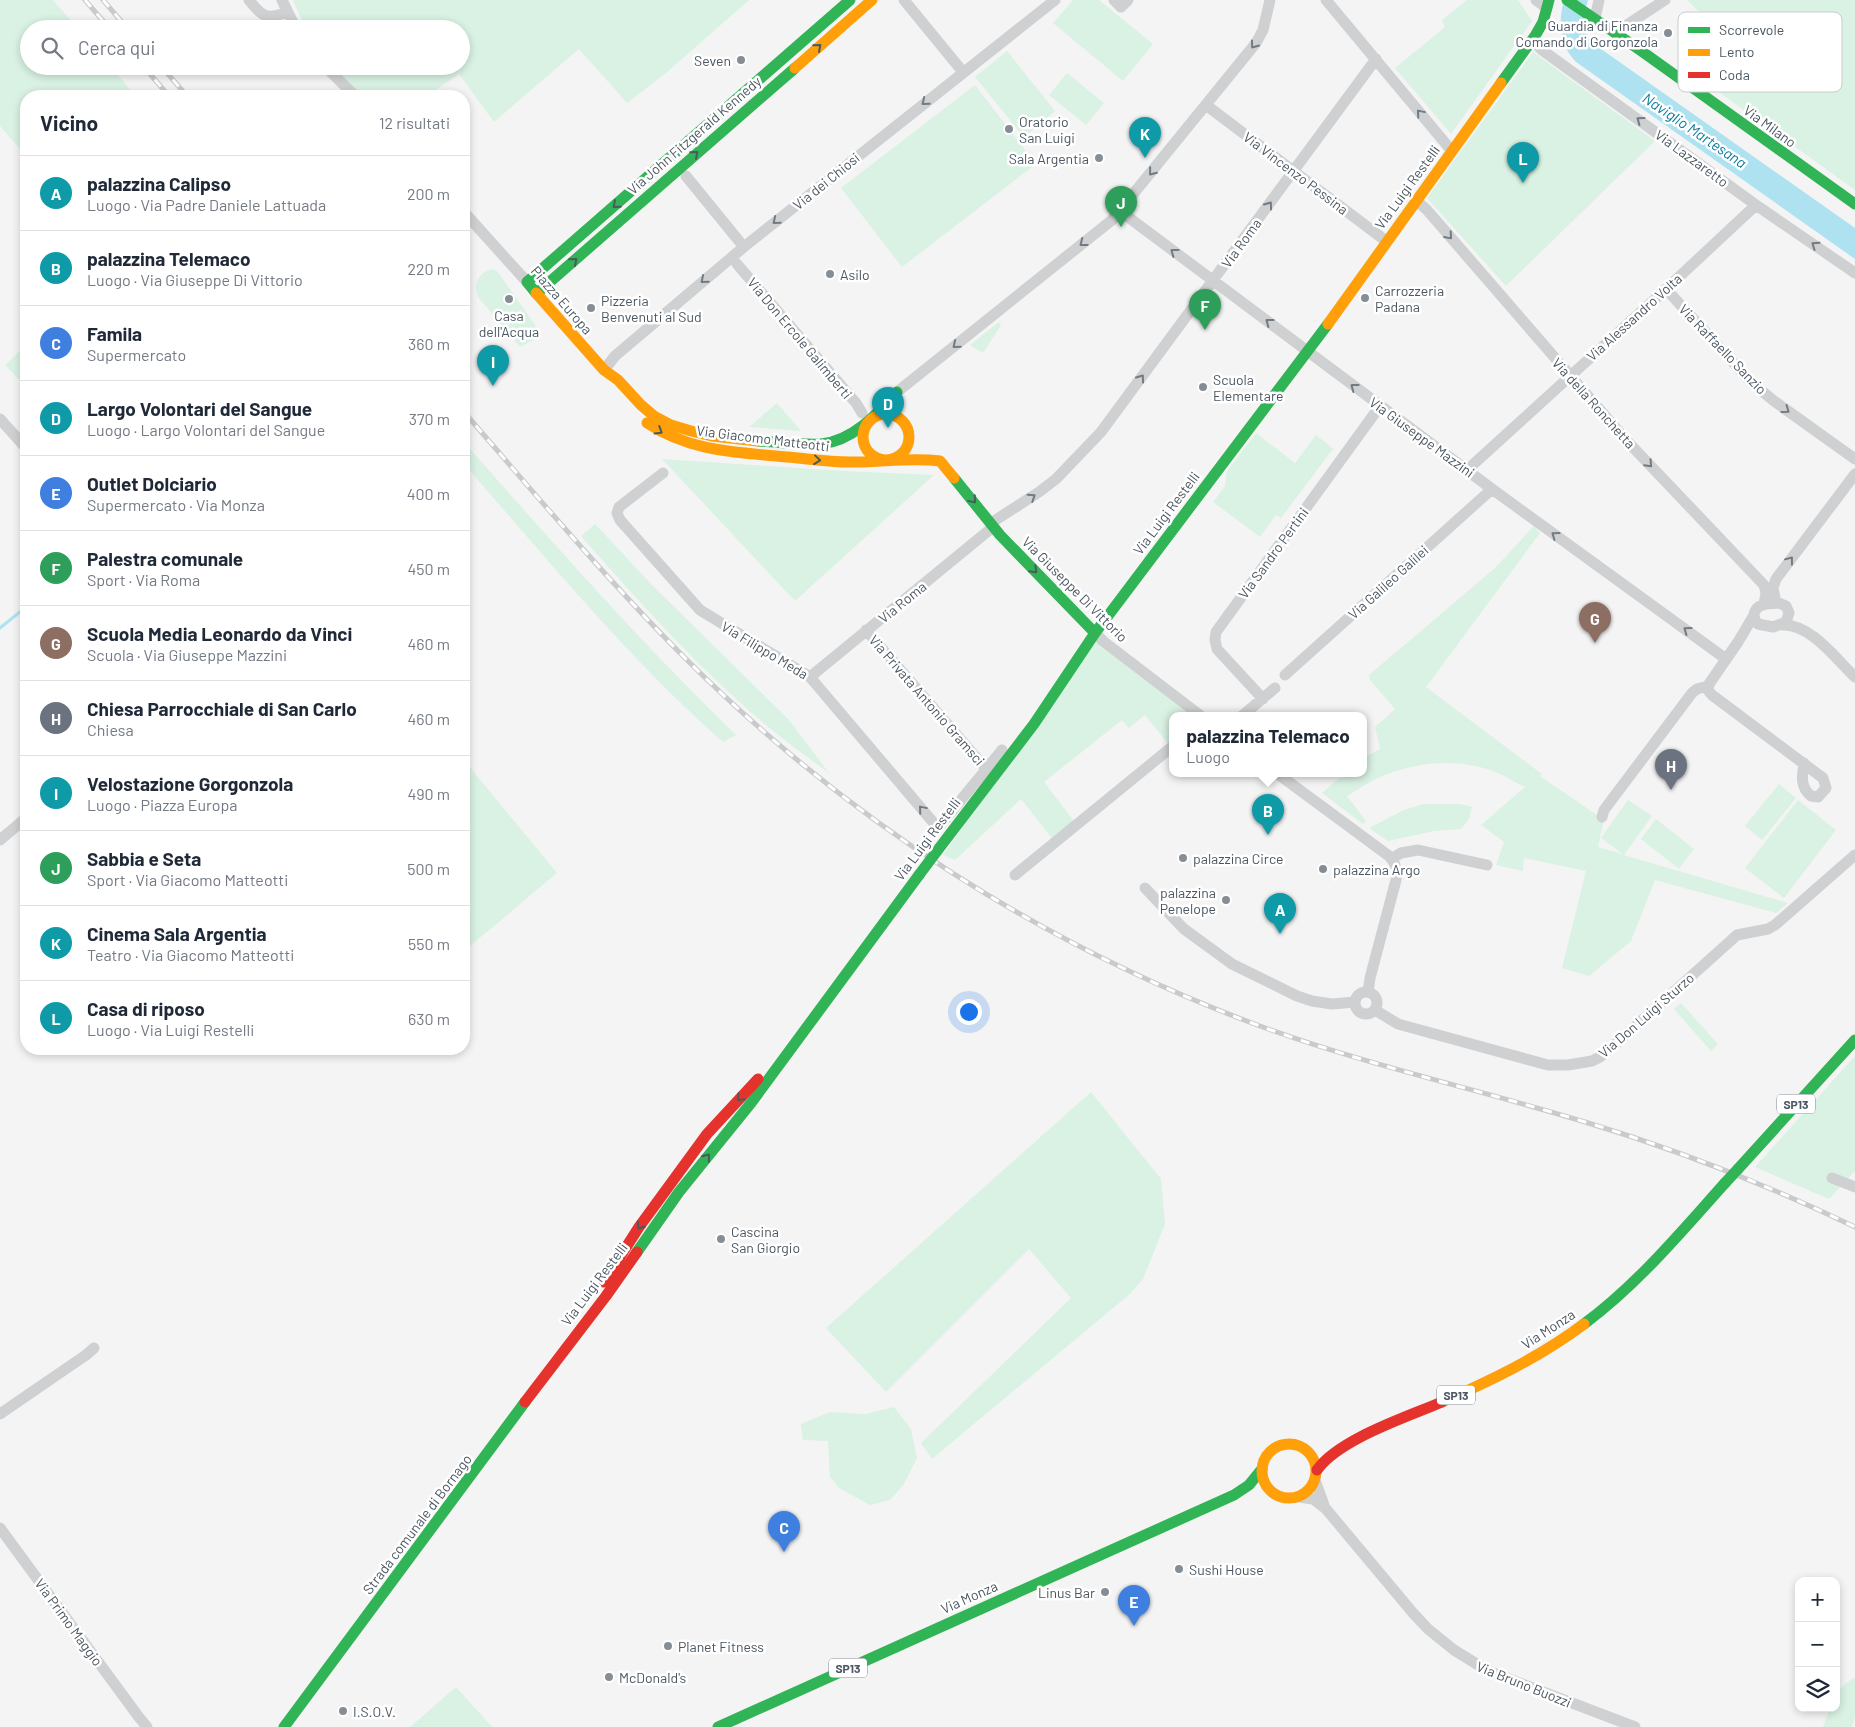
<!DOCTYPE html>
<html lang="it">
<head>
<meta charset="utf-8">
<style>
	:root { --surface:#fff; --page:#f6f6f7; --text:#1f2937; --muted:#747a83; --line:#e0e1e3; --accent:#7c3aed }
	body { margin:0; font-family:Barlow,sans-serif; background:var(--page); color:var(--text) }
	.controls { position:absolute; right:15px; bottom:15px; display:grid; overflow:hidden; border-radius:10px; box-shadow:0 2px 8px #0003 }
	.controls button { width:45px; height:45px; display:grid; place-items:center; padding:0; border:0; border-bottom:1px solid var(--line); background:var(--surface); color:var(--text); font:25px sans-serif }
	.you { position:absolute; left:968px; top:1011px; width:18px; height:18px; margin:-12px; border:4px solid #fff; border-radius:50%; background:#1a73e8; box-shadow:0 0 0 8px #1a73e833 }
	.badge { display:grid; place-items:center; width:32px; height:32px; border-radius:50%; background:var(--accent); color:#fff; font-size:16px; font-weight:700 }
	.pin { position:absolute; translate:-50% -41px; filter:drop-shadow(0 1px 2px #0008) }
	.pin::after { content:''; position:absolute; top:26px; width:18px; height:15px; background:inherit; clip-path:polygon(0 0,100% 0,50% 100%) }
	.popup { position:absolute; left:1169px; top:712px; width:198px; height:65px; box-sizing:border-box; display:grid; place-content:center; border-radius:10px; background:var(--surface); filter:drop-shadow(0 1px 4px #0005); font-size:16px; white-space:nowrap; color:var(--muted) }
	.popup b { font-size:19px; color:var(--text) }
	.popup::after { content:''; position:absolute; left:50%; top:100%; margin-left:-10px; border:10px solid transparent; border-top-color:var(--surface) }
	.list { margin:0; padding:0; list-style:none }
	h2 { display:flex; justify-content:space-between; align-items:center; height:65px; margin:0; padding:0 20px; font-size:21px }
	h2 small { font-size:16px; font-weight:400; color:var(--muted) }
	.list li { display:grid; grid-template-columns:32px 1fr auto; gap:15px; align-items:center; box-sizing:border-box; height:75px; padding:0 20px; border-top:1px solid var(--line) }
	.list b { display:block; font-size:19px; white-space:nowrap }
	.list p { margin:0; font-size:16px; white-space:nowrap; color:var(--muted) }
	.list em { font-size:16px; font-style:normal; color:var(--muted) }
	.icon { flex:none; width:28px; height:28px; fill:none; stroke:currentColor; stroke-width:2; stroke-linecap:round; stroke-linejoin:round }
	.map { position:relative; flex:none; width:1855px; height:1727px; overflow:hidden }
	.search { position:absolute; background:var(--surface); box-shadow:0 2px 8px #0003; left:20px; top:20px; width:450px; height:55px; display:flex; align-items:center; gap:12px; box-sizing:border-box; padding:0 18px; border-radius:28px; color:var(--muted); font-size:19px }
	.panel { position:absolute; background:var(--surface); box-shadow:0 2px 8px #0003; left:20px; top:90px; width:450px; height:965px; border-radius:20px }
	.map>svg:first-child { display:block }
</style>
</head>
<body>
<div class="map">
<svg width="1855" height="1727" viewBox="0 0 1855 1727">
	<rect width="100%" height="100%" fill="#f4f4f4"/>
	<!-- green -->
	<path fill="#d9f2e3" d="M0,0H53L78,29H29V66H111L135,96H26V156L0,126Z
		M293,0H749L666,73L627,103L579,49L494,122L459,74L427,96H362L334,66H461V29H308L300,16Z
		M1073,0H1099L1153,44L1123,81L1053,23Z
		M1467,0H1518L1532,21L1451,134L1395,68L1445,27L1442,20Z
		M1687,0H1855V190L1691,72L1713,41L1715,28Z
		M1007,51L1055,111L1024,137L975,77Z
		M1533,52L1655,141L1506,286L1427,198Z
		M1067,73L1104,103L1086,125L1049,95Z
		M975,85L1036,164L902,267L841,188Z
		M491,269L497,271L538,329L535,339L520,347L478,297C473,284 478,274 491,269Z
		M999,322L1001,325L983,353L970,345Z
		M26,345V387L5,365Z
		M777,403L801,431L749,427Z
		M1256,433L1295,463L1316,435L1335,450H1332L1281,518L1276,515L1260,537L1213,502L1225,486L1227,471Z
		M464,442C552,542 640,642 736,735L723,742C628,658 547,559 464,464Z
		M662,459L845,471L934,475L795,601Z
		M595,524L652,585L789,720L829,773C812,760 794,748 777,734C705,676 642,605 581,536Z
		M1534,526L1540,533L1426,687L1542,774L1540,776L1604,820L1598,847L1623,854L1601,838L1628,800L1652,816L1624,855L1788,903L1776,913L1655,880L1631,941L1589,976L1562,968L1586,871L1524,858L1523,871L1496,865L1504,842L1481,825L1525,787C1516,783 1507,777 1498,773C1461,758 1421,761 1385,775C1372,780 1359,789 1347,796L1366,821L1363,824L1322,793L1344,774H1363V758L1380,749L1375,727L1395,709L1370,680L1369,675L1495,568Z
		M1097,634L1202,716H1173V750L1145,715L1129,728L1122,720L1044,782L1077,825L1055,842L1021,799L955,860L943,855Z
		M464,760L557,873L464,951Z
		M1779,784L1796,798L1762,840L1745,826Z
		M1798,800L1836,830L1784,898L1745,868Z
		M1423,804H1460L1472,807L1469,819L1461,829L1434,831L1388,841L1369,828L1404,810Z
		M1656,819L1694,849L1679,869L1641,839Z
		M1681,1003L1718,1044L1711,1051L1674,1009Z
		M1855,1056V1171L1829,1199L1755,1167Z
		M1091,1092L1161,1179L1165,1224L1143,1279L1130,1294L932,1459L921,1443L1071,1298L1029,1249L886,1392L826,1328Z
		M894,1407L911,1429L917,1458L904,1484L890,1500L870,1505L839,1488L830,1477L828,1441L803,1440L801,1424L830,1412L866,1414Z
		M1855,1677V1717L1852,1727H1823L1830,1708H1836C1836,1690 1840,1687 1855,1677Z
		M456,1687L492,1727H410Z"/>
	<!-- water -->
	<path fill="#aee2f0" d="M1564,0H1588C1583,18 1580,30 1594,44L1855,228V259L1576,62C1559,44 1558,23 1564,0Z"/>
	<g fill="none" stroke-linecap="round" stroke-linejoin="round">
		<!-- stream -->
		<path stroke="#aee2f0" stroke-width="3" d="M0,628L26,607"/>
		<!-- street -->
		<path stroke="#ced0d2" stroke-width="11" d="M249,0C262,17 267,20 287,12
			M282,0L296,29
			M904,0L963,72
			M1114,0L1121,7L1128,0
			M1326,0L1451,150
			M1536,0L1547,8
			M1595,18L1599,0
			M1616,32L1665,0
			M1532,40L1542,50L1756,205L1855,273
			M325,66L355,96
			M1206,105L1386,241
			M686,176L739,241
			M1416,200L1427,210L1627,441L1764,585L1766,593L1764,604
			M1120,211L1492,489L1726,659
			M464,212L527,282
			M737,264L856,403L862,413
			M1666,289L1752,383L1774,401L1855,459
			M604,370L615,356L745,246L1055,0
			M897,392L1112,220L1256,43L1263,30L1270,0
			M0,419L26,448
			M1467,470L1666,289L1756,205
			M663,473L619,507L617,513L620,520L700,610L810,677L938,828L1002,750
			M991,523L1039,492L1056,479L1101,432L1376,59
			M1776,603L1773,588L1776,579L1855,474
			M1766,604L1779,603L1786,606L1789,613L1786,622L1773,627L1758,624C1750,615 1755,606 1766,604Z
			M1754,615L1738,642L1709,684L1708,690L1712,695L1823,778L1826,788L1818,797L1811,796C1800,787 1802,776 1804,763
			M1782,625C1810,623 1836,659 1855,677
			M866,630L987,770
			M1095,633L1103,641L1201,716
			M1285,675L1492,489
			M810,677L993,527
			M1263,699L1217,649L1215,640L1216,632L1380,406
			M1242,716L1275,688
			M1278,774L1389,856C1396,863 1398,870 1396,880L1370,978L1368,992
			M1602,817L1604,810L1692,693L1697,689L1708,686
			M0,840L26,818
			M1391,859L1401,853L1418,850L1487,865
			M1015,875L1173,746
			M1145,888L1184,929L1232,964L1297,996L1312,1001L1332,1004L1355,1002
			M1355 1003a11 11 0 1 1 22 0a11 11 0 1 1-22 0Z
			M1375,1010L1398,1024L1548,1065H1568L1592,1061L1600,1057L1619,1041L1737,935L1768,929L1775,925L1855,855
			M1832,1178L1855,1187
			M0,1414L86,1355L94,1348
			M1315,1480L1324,1505
			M1299,1497L1313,1499L1326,1509L1413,1613L1428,1629L1454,1650L1488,1671L1635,1727
			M0,1528L138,1716L147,1727"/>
		<!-- fast -->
		<path stroke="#30b455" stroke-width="11" d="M1567,0L1640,50L1855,204
			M1501,83L1535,36L1543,22L1549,0
			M536,293L527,282L850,0
			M537,293L795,68
			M758,441C779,442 801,445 821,444C853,441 877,414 897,392
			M954,478L1000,535L1095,633
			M937,851L1034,724L1095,633L1328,324
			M1738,1169L1855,1040
			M637,1252L679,1192L751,1103L919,875
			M1584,1324C1637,1285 1681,1232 1725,1183
			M284,1727L525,1402
			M718,1727L1234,1495L1249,1485L1262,1469"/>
		<!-- slow -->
		<path stroke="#ff9f0a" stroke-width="11" d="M795,68L872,0
			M536,293L604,370L618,380L641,405L654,416L671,425L691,431L712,436L758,441
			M1328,324L1501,83
			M863 437a23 23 0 1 1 46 0a23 23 0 1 1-46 0Z
			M647,423C691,452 736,452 787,457C810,459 833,463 856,462C884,462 912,457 940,461L954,478
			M1442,1402C1492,1380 1540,1357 1584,1324
			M1262 1471a27 27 0 1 1 54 0a27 27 0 1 1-54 0Z"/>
		<!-- jam -->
		<path stroke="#e5322d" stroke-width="11" d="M604,1282L639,1227L707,1134L758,1079
			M525,1402L606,1296L637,1252
			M1317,1470C1339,1439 1407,1417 1442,1402"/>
		<defs>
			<path id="rail" d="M85,0L110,29
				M103,0L128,29
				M143,66L169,96
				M161,66L187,96
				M464,412C536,495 607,580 685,658C847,820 1045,947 1260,1026C1366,1065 1477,1089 1585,1122C1678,1150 1768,1185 1855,1227"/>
		</defs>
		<!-- rail casing -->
		<use href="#rail" stroke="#c9cacc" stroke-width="5"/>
		<!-- rail -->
		<use href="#rail" stroke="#fff" stroke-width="3" stroke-dasharray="9" stroke-linecap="butt"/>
		<!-- fast-bridge -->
		<path stroke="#30b455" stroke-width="11" d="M919,875L937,851
			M1725,1183L1738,1169"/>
	</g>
	<!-- one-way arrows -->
	<defs><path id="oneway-chevron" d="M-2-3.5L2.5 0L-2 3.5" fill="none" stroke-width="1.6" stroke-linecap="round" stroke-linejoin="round" transform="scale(1.25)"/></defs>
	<g stroke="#727b83">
		<use href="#oneway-chevron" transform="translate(1254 45) rotate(126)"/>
		<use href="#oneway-chevron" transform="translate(925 102) rotate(141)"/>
		<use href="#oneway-chevron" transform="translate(1420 113) rotate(-130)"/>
		<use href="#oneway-chevron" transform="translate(1640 120) rotate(-144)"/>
		<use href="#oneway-chevron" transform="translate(1152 172) rotate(129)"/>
		<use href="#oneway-chevron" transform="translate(1269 205) rotate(-54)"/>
		<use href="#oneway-chevron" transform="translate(776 221) rotate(141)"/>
		<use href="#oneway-chevron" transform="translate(1449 236) rotate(49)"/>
		<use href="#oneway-chevron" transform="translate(1083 243) rotate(142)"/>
		<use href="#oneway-chevron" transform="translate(1815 245) rotate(-145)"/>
		<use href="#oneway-chevron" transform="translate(1174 252) rotate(-143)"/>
		<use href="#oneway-chevron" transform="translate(704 280) rotate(140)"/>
		<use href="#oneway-chevron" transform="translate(1269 322) rotate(-143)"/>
		<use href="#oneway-chevron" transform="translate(956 345) rotate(141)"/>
		<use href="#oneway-chevron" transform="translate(1141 378) rotate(-54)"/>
		<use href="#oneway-chevron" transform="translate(1354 387) rotate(-143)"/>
		<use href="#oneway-chevron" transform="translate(1786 410) rotate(36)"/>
		<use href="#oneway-chevron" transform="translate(1649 464) rotate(47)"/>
		<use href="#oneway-chevron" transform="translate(1032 497) rotate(-33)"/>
		<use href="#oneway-chevron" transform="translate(1555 535) rotate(-144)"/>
		<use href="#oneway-chevron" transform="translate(1790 560) rotate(-53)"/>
		<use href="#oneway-chevron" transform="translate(1687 630) rotate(-144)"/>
		<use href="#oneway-chevron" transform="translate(922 809) rotate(-130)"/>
	</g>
	<g stroke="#495b60">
		<use href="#oneway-chevron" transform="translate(818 47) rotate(-41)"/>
		<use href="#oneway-chevron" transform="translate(695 154) rotate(-41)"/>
		<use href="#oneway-chevron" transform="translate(616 205) rotate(139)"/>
		<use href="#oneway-chevron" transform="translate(574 261) rotate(-41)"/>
		<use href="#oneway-chevron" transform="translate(659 431) rotate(32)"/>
		<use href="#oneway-chevron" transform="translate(817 460) rotate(6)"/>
		<use href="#oneway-chevron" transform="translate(973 500) rotate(50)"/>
		<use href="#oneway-chevron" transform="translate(1034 570) rotate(45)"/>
		<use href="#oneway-chevron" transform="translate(740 1098) rotate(133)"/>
		<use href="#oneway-chevron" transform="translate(707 1157) rotate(-52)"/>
		<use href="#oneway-chevron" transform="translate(640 1226) rotate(125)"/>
	</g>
	<!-- markers -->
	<g fill="#868d94" stroke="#fff" stroke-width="2">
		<circle cx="1668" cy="33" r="5"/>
		<circle cx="741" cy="60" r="5"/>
		<circle cx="1009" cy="129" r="5"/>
		<circle cx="1099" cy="158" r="5"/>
		<circle cx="830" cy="274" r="5"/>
		<circle cx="1365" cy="298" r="5"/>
		<circle cx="509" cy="299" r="5"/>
		<circle cx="591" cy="308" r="5"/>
		<circle cx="1203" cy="387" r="5"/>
		<circle cx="1183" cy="858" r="5"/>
		<circle cx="1323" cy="869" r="5"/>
		<circle cx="1226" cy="900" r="5"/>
		<circle cx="721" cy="1239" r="5"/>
		<circle cx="1179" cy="1569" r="5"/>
		<circle cx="1105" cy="1592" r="5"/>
		<circle cx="668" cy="1646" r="5"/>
		<circle cx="609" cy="1677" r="5"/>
		<circle cx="343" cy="1711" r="5"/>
	</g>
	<g text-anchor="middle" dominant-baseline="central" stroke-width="5" stroke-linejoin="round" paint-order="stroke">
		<!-- shield labels -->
		<g fill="#fff" stroke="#808990" stroke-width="1">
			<rect x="1777" y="1094.5" width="38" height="19" rx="4"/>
			<rect x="1437" y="1385.5" width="38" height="19" rx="4"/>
			<rect x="829" y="1658.5" width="38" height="19" rx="4"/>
		</g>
		<g font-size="12" font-weight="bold" fill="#4a5661">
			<text x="1796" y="1104">SP13</text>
			<text x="1456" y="1395">SP13</text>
			<text x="848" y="1668">SP13</text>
		</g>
		<!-- poi labels -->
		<g font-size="14" fill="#4a5661" stroke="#fff" text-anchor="start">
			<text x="1658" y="25" text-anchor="end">Guardia di Finanza<tspan x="1658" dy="16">Comando di Gorgonzola</tspan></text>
			<text x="731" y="60" text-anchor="end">Seven</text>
			<text x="1019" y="121">Oratorio<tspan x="1019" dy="16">San Luigi</tspan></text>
			<text x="1089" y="158" text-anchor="end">Sala Argentia</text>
			<text x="840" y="274">Asilo</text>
			<text x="1375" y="290">Carrozzeria<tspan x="1375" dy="16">Padana</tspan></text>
			<text x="601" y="300">Pizzeria<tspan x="601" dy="16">Benvenuti al Sud</tspan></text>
			<text x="509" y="315" text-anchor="middle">Casa<tspan x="509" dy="16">dell'Acqua</tspan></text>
			<text x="1213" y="379">Scuola<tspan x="1213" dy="16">Elementare</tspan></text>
			<text x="1193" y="858">palazzina Circe</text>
			<text x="1333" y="869">palazzina Argo</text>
			<text x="1216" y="892" text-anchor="end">palazzina<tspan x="1216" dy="16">Penelope</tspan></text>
			<text x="731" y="1231">Cascina<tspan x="731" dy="16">San Giorgio</tspan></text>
			<text x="1189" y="1569">Sushi House</text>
			<text x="1095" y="1592" text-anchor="end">Linus Bar</text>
			<text x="678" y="1646">Planet Fitness</text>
			<text x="619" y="1677">McDonald's</text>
			<text x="353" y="1711">I.S.O.V.</text>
		</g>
		<!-- street labels -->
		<g font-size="14" fill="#4a5661" stroke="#fff">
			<text transform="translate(1770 126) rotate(36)">Via Milano</text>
			<text transform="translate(694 135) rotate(-41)">Via John Fitzgerald Kennedy</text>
			<text transform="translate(1692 158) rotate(36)">Via Lazzaretto</text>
			<text transform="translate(1296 173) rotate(37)">Via Vincenzo Pessina</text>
			<text transform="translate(826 181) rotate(-39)">Via dei Chiosi</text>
			<text transform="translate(1407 187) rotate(-54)">Via Luigi Restelli</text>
			<text transform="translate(1241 243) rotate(-54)">Via Roma</text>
			<text transform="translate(562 300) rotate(49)">Piazza Europa</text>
			<text transform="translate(1634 317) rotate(-42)">Via Alessandro Volta</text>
			<text transform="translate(800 338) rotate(50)">Via Don Ercole Galimberti</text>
			<text transform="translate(1723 349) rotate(46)">Via Raffaello Sanzio</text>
			<text transform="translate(1594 403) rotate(48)">Via della Ronchetta</text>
			<text transform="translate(1422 437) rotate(36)">Via Giuseppe Mazzini</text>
			<text transform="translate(763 438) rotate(7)">Via Giacomo Matteotti</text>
			<text transform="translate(1166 513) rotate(-53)">Via Luigi Restelli</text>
			<text transform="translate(1273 553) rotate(-54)">Via Sandro Pertini</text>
			<text transform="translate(1388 582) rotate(-42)">Via Galileo Galilei</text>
			<text transform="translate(1075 589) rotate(45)">Via Giuseppe Di Vittorio</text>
			<text transform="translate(902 602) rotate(-39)">Via Roma</text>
			<text transform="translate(765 650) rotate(31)">Via Filippo Meda</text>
			<text transform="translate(927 700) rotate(49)">Via Privata Antonio Gramsci</text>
			<text transform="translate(927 839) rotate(-53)">Via Luigi Restelli</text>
			<text transform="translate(1646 1015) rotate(-41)">Via Don Luigi Sturzo</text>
			<text transform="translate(594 1284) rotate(-53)">Via Luigi Restelli</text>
			<text transform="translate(1548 1329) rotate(-33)">Via Monza</text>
			<text transform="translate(417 1524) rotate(-53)">Strada comunale di Bornago</text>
			<text transform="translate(969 1597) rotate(-24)">Via Monza</text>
			<text transform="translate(69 1622) rotate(54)">Via Primo Maggio</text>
			<text transform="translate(1524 1684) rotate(22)">Via Bruno Buozzi</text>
		</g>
		<!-- water labels -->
		<g font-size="15" font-style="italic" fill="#0c7c9b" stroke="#fff">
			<text transform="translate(1695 130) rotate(34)">Naviglio Martesana</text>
		</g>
	</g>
	<!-- legend -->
	<rect x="1678" y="12" width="164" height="80" rx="8" fill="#fff" stroke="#c9ccd0" stroke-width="1"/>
	<rect x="1688" y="27" width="22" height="6" fill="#30b455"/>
	<rect x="1688" y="49" width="22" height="7" fill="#ff9f0a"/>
	<rect x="1688" y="72" width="22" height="6" fill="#e5322d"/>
	<g font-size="14" fill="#4a5661">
		<text x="1719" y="35">Scorrevole</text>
		<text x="1719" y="57">Lento</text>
		<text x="1719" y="80">Coda</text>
	</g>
</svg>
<div class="controls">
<button>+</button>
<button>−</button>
<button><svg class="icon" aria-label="layers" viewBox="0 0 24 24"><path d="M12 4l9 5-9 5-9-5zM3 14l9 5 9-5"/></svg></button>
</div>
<div class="you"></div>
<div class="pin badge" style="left:1280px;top:934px;background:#0f9aa8">A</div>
<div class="pin badge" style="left:1268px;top:835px;background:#0f9aa8">B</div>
<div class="popup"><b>palazzina Telemaco</b>Luogo</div>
<div class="pin badge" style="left:784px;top:1552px;background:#3f7fe0">C</div>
<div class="pin badge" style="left:888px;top:428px;background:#0f9aa8">D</div>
<div class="pin badge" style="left:1134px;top:1626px;background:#3f7fe0">E</div>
<div class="pin badge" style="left:1205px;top:330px;background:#2e9e5b">F</div>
<div class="pin badge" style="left:1595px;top:643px;background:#8d6e63">G</div>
<div class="pin badge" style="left:1671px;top:790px;background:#6b7280">H</div>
<div class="pin badge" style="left:493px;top:386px;background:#0f9aa8">I</div>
<div class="pin badge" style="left:1121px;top:227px;background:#2e9e5b">J</div>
<div class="pin badge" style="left:1145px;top:158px;background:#0f9aa8">K</div>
<div class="pin badge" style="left:1523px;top:183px;background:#0f9aa8">L</div>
<div class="search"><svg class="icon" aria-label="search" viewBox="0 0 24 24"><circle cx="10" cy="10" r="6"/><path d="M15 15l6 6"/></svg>Cerca qui</div>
<section class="panel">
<h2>Vicino<small>12 risultati</small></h2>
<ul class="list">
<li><span class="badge" style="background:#0f9aa8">A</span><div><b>palazzina Calipso</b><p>Luogo · Via Padre Daniele Lattuada</p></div><em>200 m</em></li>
<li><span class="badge" style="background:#0f9aa8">B</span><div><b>palazzina Telemaco</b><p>Luogo · Via Giuseppe Di Vittorio</p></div><em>220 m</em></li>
<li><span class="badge" style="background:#3f7fe0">C</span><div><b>Famila</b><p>Supermercato</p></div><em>360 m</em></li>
<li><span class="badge" style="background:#0f9aa8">D</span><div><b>Largo Volontari del Sangue</b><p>Luogo · Largo Volontari del Sangue</p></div><em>370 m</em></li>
<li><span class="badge" style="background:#3f7fe0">E</span><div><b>Outlet Dolciario</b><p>Supermercato · Via Monza</p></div><em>400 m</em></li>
<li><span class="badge" style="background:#2e9e5b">F</span><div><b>Palestra comunale</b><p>Sport · Via Roma</p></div><em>450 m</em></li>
<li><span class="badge" style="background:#8d6e63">G</span><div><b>Scuola Media Leonardo da Vinci</b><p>Scuola · Via Giuseppe Mazzini</p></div><em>460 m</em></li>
<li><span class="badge" style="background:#6b7280">H</span><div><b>Chiesa Parrocchiale di San Carlo</b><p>Chiesa</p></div><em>460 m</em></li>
<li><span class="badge" style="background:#0f9aa8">I</span><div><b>Velostazione Gorgonzola</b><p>Luogo · Piazza Europa</p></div><em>490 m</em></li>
<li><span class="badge" style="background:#2e9e5b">J</span><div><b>Sabbia e Seta</b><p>Sport · Via Giacomo Matteotti</p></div><em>500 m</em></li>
<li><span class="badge" style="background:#0f9aa8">K</span><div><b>Cinema Sala Argentia</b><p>Teatro · Via Giacomo Matteotti</p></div><em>550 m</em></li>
<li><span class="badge" style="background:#0f9aa8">L</span><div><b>Casa di riposo</b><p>Luogo · Via Luigi Restelli</p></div><em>630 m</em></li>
</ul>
</section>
</div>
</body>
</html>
